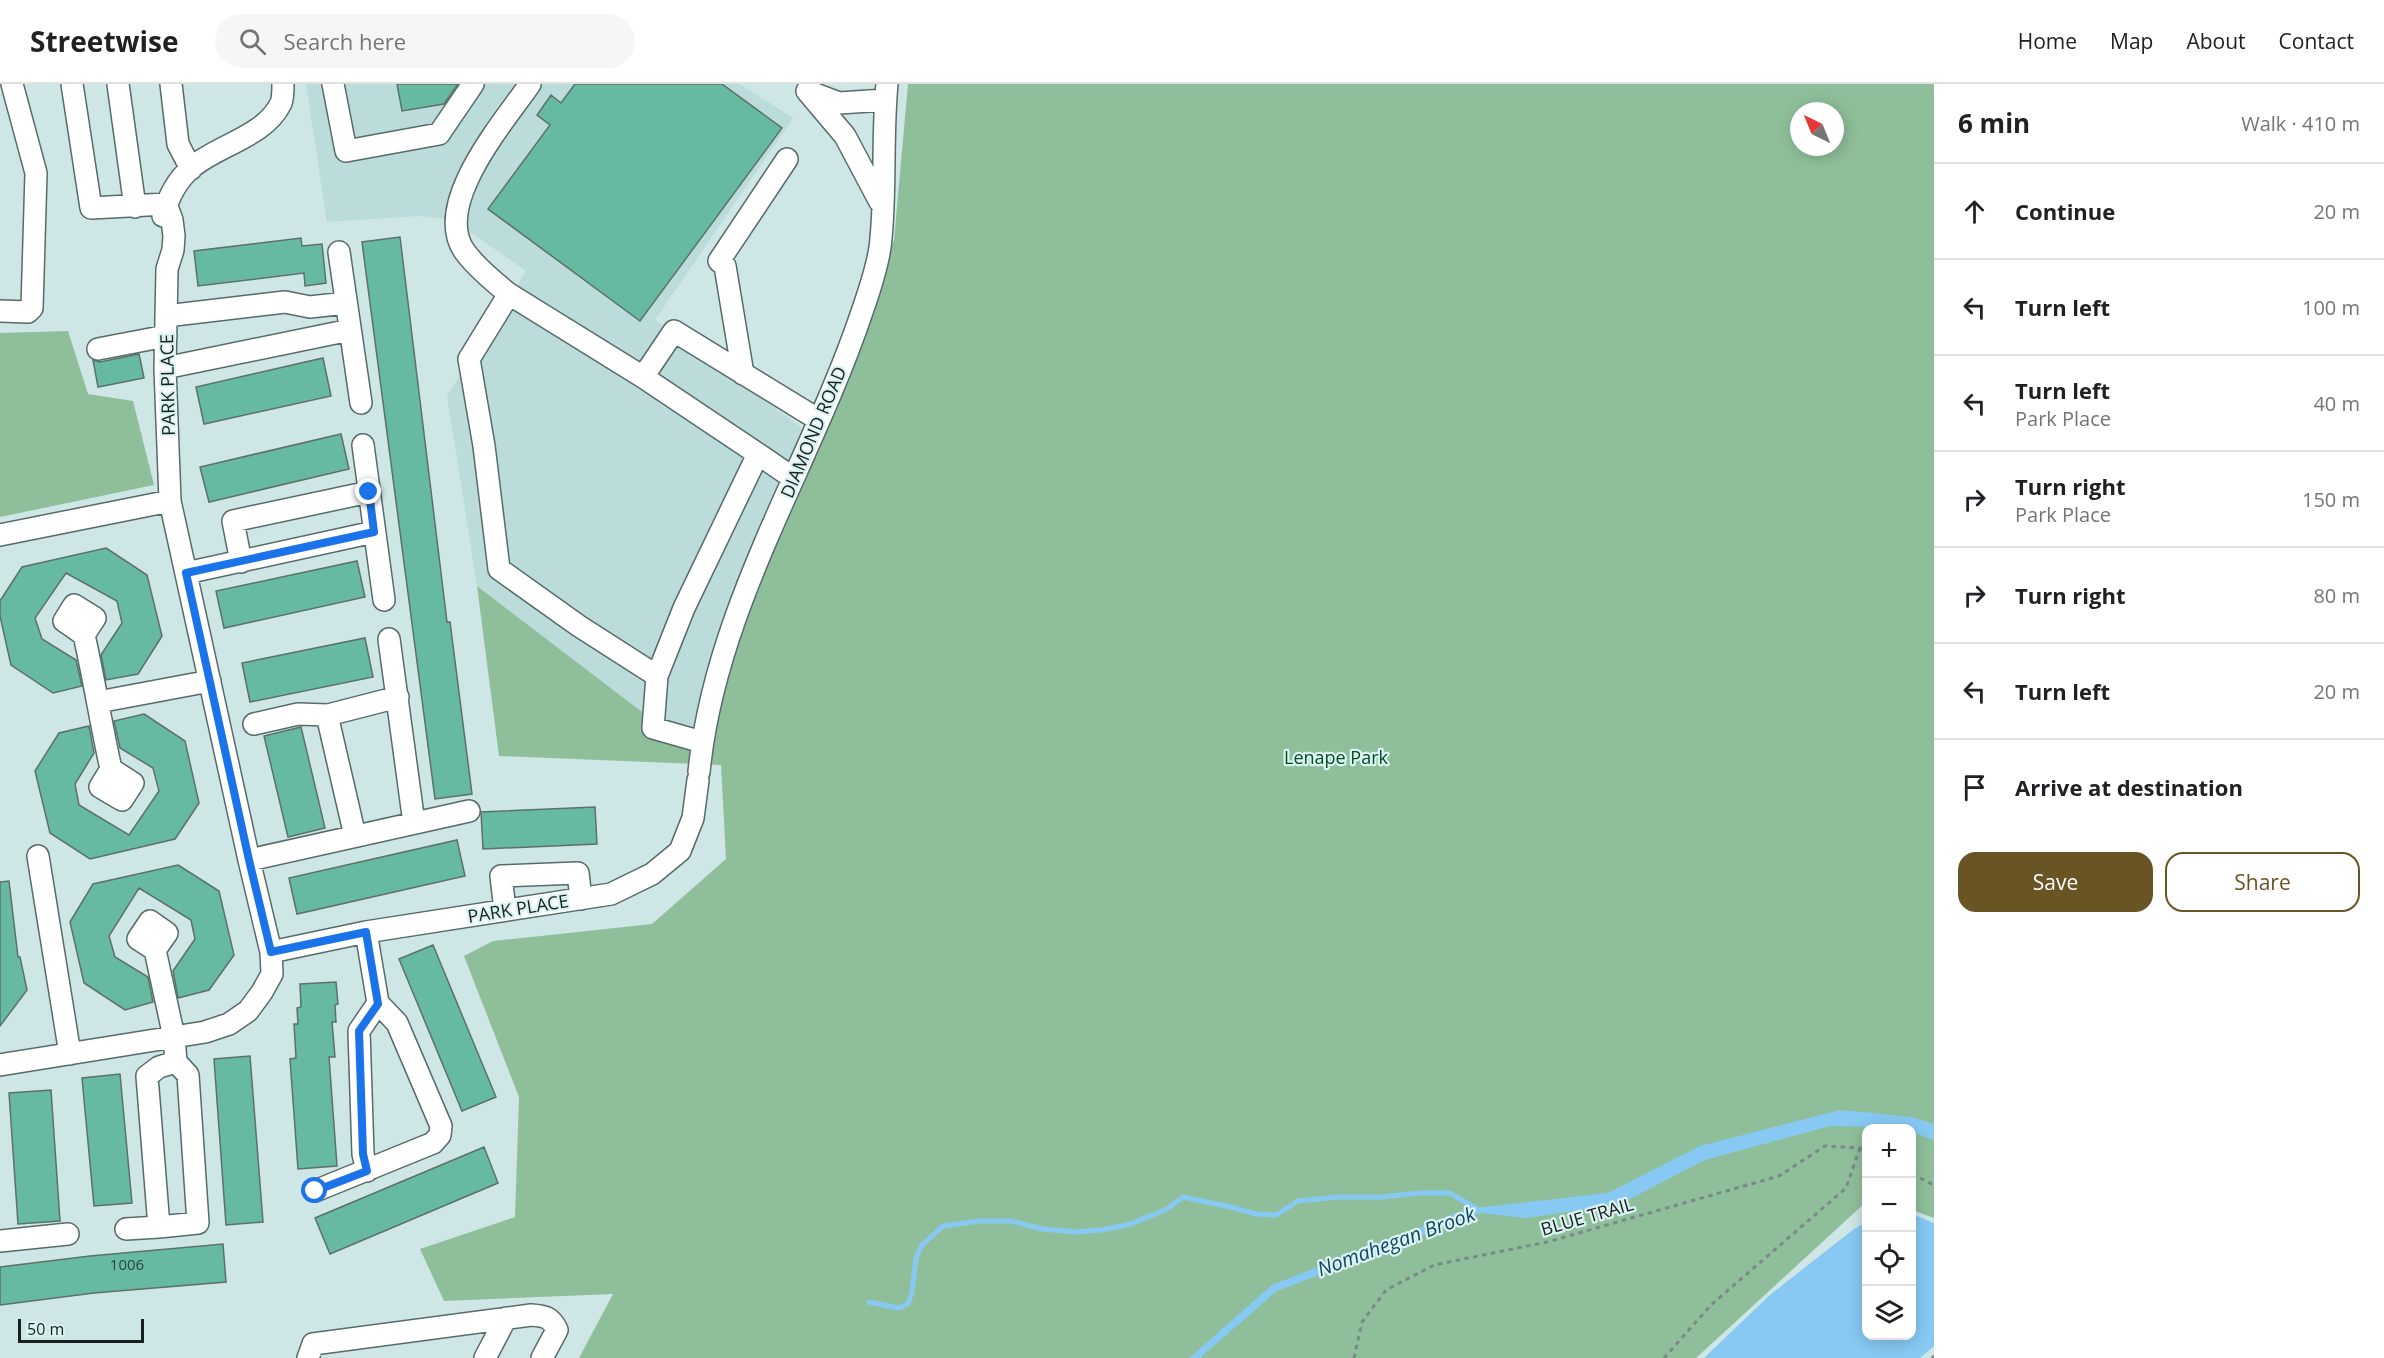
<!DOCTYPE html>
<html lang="en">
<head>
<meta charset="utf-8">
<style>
	:root { --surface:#fff; --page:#f6f6f6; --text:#202124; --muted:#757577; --line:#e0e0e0; --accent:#695524 }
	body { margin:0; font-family:"Open Sans",sans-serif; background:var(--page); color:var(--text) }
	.controls { position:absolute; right:18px; bottom:18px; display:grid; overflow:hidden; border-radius:12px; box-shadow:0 3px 15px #0003 }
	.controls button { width:54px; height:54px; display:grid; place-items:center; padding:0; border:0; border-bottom:2px solid var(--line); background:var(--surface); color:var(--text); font:30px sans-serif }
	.compass { position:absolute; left:1790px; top:18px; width:54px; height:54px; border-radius:50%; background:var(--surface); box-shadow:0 3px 15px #0003; rotate:317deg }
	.scale { position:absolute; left:18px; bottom:15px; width:126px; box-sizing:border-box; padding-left:6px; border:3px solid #182020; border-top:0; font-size:16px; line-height:21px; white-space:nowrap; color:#182020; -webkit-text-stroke:4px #dbf3f2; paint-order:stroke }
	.stop { position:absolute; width:18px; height:18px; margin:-14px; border:4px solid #1a73e8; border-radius:50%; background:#fff }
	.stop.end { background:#1a73e8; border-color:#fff; box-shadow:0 2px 6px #0008 }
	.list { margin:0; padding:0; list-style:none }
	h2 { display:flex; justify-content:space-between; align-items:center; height:78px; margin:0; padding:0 24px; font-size:26px }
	h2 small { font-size:20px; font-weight:400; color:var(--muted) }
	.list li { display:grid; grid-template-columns:39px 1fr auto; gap:18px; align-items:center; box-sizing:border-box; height:96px; padding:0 24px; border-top:2px solid var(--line) }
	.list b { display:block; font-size:22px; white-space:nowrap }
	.list p { margin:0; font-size:20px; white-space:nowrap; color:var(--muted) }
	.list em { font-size:20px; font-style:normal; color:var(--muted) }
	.actions { display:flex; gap:12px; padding:18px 24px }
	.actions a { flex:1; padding:14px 0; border:2px solid var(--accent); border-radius:18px; text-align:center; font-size:21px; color:var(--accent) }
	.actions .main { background:var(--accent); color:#fff }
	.icon { flex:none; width:33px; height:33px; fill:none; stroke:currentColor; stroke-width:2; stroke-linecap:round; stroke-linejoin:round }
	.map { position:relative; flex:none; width:1934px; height:1274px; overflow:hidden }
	header { display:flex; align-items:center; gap:36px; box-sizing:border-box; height:84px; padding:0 30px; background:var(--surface); border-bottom:2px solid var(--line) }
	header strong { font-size:28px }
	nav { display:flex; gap:33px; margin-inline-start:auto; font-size:21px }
	.search { width:420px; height:54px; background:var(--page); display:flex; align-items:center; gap:15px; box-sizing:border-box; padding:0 21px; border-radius:33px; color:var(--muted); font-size:22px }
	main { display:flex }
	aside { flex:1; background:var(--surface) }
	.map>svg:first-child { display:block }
</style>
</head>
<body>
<header>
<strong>Streetwise</strong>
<div class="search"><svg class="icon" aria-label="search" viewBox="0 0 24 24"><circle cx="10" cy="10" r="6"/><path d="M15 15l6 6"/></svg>Search here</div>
<nav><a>Home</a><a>Map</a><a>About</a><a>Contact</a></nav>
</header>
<main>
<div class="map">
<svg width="1934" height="1274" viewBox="0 0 1934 1274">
	<rect width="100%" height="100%" fill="#cee6e5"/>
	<!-- built -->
	<path fill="#bbdcdb" d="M306,0H740L793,34L655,236L820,357L719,600L710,645L667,647L477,502L447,312L526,187L453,136L419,132L327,138Z"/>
	<!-- green -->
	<path fill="#8fbf9a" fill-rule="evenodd" d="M908,0H1934V1134L1912,1126V1044H1866V1118L1696,1274H579L613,1210L444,1217L420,1165L515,1133L519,1013L464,872L493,857L652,840L726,775L721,681L499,672L477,502L667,647L710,645L719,600L820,357L894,156ZM1799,27H1835V63H1799Z
		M68,247L88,310L133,317L154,401L0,433V249Z"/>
	<!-- water -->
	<path fill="#87c9f3" d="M1840,1026L1912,1033L1934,1040V1056L1912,1048V1044L1830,1042L1705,1076L1620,1120L1527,1134L1481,1129L1277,1207L1200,1274H1189L1272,1201L1466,1125L1608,1109L1700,1062Z
		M1912,1130L1934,1139V1262L1920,1274H1704L1771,1210L1854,1145L1866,1138V1252H1912Z"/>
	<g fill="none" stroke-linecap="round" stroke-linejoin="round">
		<!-- stream -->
		<path stroke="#87c9f3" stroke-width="5" d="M869,1218L899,1224L908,1220L912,1208L916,1174L922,1161L943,1142L979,1137H1011L1042,1145L1076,1148L1101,1146L1131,1140L1167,1125L1183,1113L1231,1123L1256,1130L1276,1131L1298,1117L1337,1113H1382L1419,1109H1450L1477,1125"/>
	</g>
	<!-- building -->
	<path fill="#66baa2" stroke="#5d706a" stroke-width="1.5" d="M397,0H458L444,20L402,27Z
		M575,0H722L782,44L640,237L488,125L550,41L537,31L551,11L561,19Z
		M400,153L447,538H450L472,710L435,715L362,158Z
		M301,154L302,162L322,160L326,199L305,202L304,189L198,202L194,167Z
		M139,270L144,294L98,303L93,276L100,278Z
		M323,274L331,312L204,340L196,303Z
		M341,350L349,385L209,418L200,383Z
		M106,464L147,491L162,552L138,590L106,596L101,571L122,539L117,517L66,489L35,534L42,555L76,576L82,602L53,609L11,581L0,532V517L22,483Z
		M357,477L365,513L224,544L216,507Z
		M365,554L373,593L250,618L242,579Z
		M144,630L185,657L199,719L175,755L90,775L50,749L35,687L59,649L89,642L94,669L75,700L79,721L129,751L159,707L153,684L120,664L114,637Z
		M301,643L325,744L288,753L264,652Z
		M595,723L597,760L483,765L481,728Z
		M457,756L465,792L297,830L289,794Z
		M178,781L219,807L234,871L209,906L178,914L173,887L195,855L191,836L139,804L109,852L115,873L148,893L153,918L125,926L84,899L70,838L93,800Z
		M9,797L18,873H20L27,906L0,942V798Z
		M433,861L496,1013L462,1027L399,875Z
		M336,898L338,920L335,921L336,938H332L335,973H329L337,1082L298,1085L290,975L296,974L294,940H298L297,924L301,923L300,900Z
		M250,972L263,1138L226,1141L214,975Z
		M120,990L132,1119L94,1122L82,994Z
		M51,1006L60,1137L18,1140L9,1009Z
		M484,1063L498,1099L330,1170L315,1134Z
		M223,1160L226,1198L94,1209L0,1221V1183L90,1172Z"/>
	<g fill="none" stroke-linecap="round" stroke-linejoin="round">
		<defs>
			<path id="minor" d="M72,0L91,124L166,120
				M118,0L135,123
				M171,0L178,60L191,85
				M333,0L346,67L439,50L473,0
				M530,0C504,38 431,121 465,168C477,184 494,198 509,210L469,275L484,362L499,485L579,542L657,592L684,524L758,370L793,394
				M807,7L845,52L880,118
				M810,8L839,19L885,16
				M163,132C168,114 176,97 191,84C217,61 265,53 281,19C283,14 283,6 283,0
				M339,168L361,319
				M509,210L643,293L674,247L819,336
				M0,227L28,228L32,224L36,89L12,0
				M166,232L285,218L310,223L346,219
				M98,265L166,252
				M165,284L350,246
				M743,290L725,182L719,177L787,75
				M643,293L758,370
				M363,361L384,516
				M0,451L170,417
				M241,478L233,437L369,408
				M186,489L374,448
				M84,551L95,534L74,521L64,537L84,551C94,595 101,640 111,685L100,703L122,716L133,699L111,685
				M389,555L414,739
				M657,592L653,644L702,658
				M98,618L210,597
				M327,631L355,752
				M254,640L298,630L328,631L398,613
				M699,688C715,524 810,382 862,228C869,208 880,174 881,154C886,103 882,51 887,0
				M38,772L70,970
				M249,776L469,727
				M505,826L501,792L578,789L581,815
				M155,866L167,849L150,837L138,855L155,866L174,953L176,978L188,991L198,1139L159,1143L147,992L159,983L176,978
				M271,868L366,848L611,810L652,790L680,767L693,734L698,696
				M0,981L205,948L229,940L248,927L262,908L272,890L271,868L249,776L170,417L165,284L167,185L173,166L174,152L172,136L166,120
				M367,1087L363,1070L359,947L378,919
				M315,1107L433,1059L440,1051L441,1042L397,939L378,919L366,848
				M126,1145L159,1143
				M0,1157L68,1150
				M308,1274L313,1260L531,1231C545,1232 551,1233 557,1246L542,1274
				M485,1274L506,1234"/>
		</defs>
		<!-- minor casing -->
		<use href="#minor" stroke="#566b6a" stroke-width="24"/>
		<!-- path -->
		<path stroke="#798a89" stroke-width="3" stroke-dasharray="4.5 4.5" stroke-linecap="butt" d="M1912,1090L1934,1101
			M1354,1274L1362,1238L1386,1206L1434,1181L1547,1158L1779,1092L1825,1062L1860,1064L1866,1068
			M1664,1274L1711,1221L1846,1104L1860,1064
			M1932,1274L1934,1272"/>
		<!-- minor -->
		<use href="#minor" stroke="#fff" stroke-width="21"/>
	</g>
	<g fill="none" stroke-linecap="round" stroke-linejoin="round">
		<!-- route -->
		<path stroke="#1a73e8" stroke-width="8" d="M315,1107L367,1087L363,1070L359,947L378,920L366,848L271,868L249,776L186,489L374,448L369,408"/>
	</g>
	<g text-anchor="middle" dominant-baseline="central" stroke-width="4.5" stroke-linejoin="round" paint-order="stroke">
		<!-- number labels -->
		<g font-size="15" fill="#2c4640">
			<text x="127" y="1180">1006</text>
		</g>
		<!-- street labels -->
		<g font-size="18" fill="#182020" stroke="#dbf3f2">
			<text transform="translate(167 301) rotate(-91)">PARK PLACE</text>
			<text transform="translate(813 348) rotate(-67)">DIAMOND ROAD</text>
			<text transform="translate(518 824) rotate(-9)">PARK PLACE</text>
			<text transform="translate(1587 1132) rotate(-16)">BLUE TRAIL</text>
		</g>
		<!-- park labels -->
		<g font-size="18" fill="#034d24" stroke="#dbf3f2">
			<text x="1336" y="673">Lenape Park</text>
		</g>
		<!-- water labels -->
		<g font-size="20" font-style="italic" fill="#104561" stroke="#dbf3f2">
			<text transform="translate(1396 1157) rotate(-20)">Nomahegan Brook</text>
		</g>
	</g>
</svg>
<div class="controls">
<button>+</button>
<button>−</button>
<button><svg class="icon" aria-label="locate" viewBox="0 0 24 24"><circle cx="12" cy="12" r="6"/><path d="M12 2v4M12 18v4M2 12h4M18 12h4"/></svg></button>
<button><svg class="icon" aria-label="layers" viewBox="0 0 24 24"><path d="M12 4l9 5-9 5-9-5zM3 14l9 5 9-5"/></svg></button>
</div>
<svg class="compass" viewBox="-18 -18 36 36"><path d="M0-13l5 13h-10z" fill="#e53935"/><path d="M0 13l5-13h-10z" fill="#757577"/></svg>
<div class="scale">50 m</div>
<div class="stop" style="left:315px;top:1107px"></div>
<div class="stop end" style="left:369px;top:408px"></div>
</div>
<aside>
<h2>6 min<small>Walk · 410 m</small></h2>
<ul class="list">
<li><svg class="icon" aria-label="ahead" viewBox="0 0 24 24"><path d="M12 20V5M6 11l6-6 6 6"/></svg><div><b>Continue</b></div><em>20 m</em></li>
<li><svg class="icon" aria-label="left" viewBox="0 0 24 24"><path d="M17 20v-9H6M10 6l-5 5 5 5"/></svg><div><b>Turn left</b></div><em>100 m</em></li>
<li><svg class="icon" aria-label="left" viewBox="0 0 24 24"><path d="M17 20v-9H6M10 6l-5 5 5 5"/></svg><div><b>Turn left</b><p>Park Place</p></div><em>40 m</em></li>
<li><svg class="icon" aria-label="right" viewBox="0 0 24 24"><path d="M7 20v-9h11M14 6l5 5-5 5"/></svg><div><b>Turn right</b><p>Park Place</p></div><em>150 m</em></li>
<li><svg class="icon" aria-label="right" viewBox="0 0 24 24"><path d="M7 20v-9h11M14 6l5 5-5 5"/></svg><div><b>Turn right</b></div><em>80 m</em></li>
<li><svg class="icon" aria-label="left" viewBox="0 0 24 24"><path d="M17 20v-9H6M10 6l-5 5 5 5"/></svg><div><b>Turn left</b></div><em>20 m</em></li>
<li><svg class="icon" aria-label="arrive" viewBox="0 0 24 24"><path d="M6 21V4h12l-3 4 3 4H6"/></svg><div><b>Arrive at destination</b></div></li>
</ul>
<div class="actions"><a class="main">Save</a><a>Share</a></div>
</aside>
</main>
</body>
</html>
